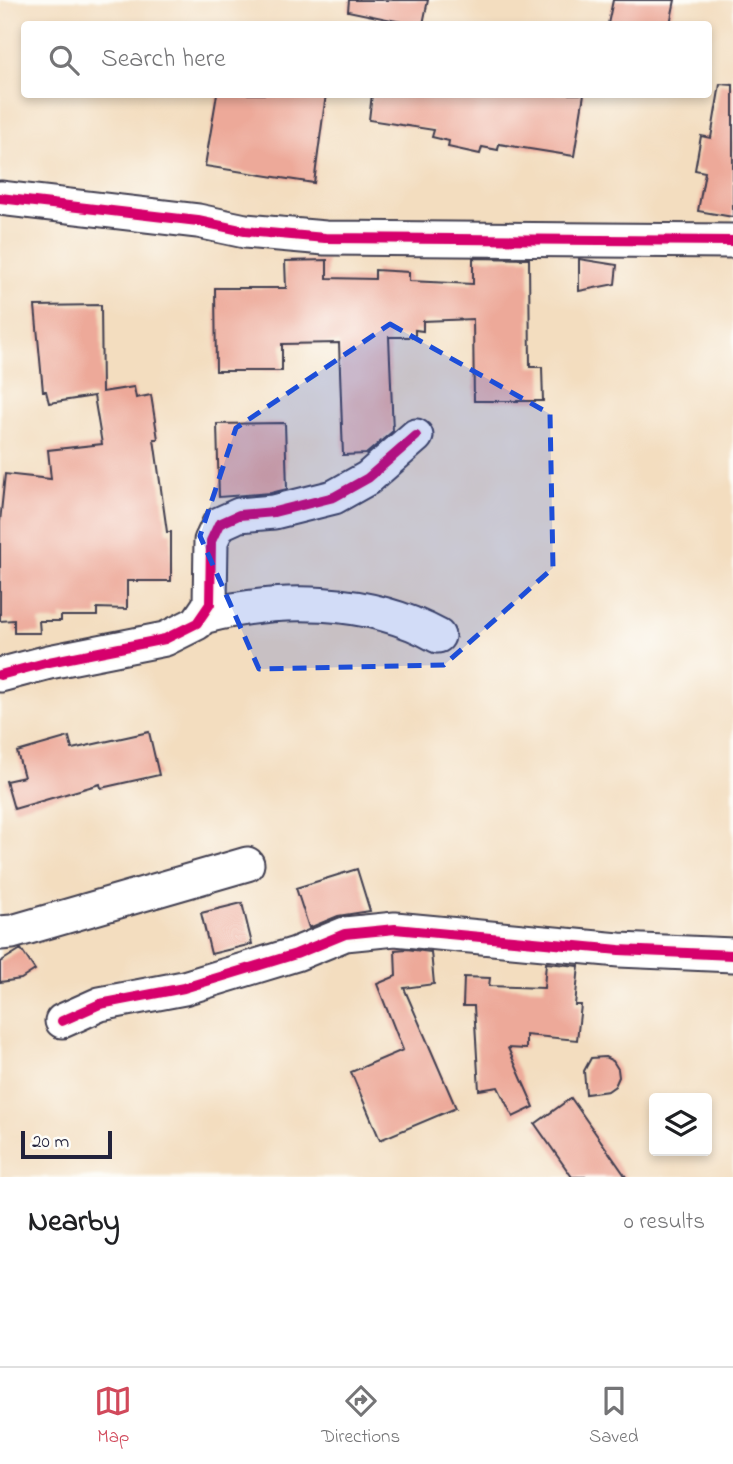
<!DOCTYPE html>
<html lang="en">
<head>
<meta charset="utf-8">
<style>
	:root { --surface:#fff; --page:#f2f2f2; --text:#202124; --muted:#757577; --line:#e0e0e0; --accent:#d1495b }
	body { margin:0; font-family:"Indie Flower",sans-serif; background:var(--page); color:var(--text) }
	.controls { position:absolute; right:21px; bottom:21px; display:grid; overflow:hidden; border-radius:7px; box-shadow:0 4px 10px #0003 }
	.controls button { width:63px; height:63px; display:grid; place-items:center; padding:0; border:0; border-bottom:2px solid var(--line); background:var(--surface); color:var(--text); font:35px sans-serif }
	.scale { position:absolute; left:21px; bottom:18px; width:91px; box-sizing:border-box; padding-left:7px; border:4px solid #22223b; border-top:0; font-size:19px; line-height:24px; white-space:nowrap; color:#22223b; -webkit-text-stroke:5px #fdfcf7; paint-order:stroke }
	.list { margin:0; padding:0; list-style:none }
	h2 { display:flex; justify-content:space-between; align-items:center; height:91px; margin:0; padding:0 28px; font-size:30px }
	h2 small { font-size:23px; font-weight:400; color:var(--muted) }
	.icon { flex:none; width:38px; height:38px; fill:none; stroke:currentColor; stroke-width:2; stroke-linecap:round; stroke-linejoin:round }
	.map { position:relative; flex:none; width:733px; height:1177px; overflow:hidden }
	.search { position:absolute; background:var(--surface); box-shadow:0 4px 10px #0003; left:21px; right:21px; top:21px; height:77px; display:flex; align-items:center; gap:18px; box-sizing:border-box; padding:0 24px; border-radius:7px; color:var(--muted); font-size:26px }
	.sheet { height:189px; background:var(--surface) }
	nav { display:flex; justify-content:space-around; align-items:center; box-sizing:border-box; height:98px; border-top:2px solid var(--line); background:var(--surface); font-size:19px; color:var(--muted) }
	nav a { display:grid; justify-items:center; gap:4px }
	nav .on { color:var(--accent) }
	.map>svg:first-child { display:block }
</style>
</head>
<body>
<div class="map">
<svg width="733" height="1177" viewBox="0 0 733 1177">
	<rect width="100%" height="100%" fill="#fdfcf7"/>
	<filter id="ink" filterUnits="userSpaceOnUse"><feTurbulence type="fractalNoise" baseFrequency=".0143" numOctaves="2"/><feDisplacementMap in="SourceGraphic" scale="14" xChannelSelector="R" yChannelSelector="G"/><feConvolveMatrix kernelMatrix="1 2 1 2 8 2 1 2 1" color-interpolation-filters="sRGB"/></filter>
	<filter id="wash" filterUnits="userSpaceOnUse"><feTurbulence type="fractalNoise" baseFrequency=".00686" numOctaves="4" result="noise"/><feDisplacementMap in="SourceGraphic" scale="28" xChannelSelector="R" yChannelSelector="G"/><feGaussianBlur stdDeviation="1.57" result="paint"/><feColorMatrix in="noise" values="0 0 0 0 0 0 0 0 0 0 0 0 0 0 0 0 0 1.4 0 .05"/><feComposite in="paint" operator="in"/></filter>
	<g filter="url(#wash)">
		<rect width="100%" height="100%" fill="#f3ddbf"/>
		<g id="blocks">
			<!-- building -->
			<path fill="#eda999" d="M349,0H428L423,24H411L348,11Z
				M613,0H675L670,24H608Z
				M720,84L733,85V217L698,211L705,172L695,170L701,136L711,138Z
				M217,94H326L314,183L205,166Z
				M372,94H584L574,156L499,144L498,150L482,147L480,154L448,147L449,141L432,137L434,130L369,120Z
				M473,258L529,259L530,367H542L543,401H474L473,319L423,321V331L415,330V337H389L393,431L366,454L343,455L339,343L282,344V371H216L215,288H286L285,261L327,260V278L375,279V270L409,272V281L473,284Z
				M579,259L617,265L615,284L579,291Z
				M101,305L102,392L134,387L136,398L151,395L158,439H154L167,532H171V581H127V609L97,608V616H61V621H39L40,633H14V620L0,621V522L5,474L51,479L48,450L102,444L94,396L49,403L46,391H43L35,306Z
				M285,423L287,489L271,493L219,497L217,424Z
				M149,732L159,775L101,788L100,784L14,809L6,781L24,777L17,752L69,737L72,749Z
				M357,869L370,911L338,916L309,928L296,888Z
				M242,903L252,944L211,954L201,913Z
				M21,949L35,970L21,979L0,982V962Z
				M406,949L431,952L434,984L404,988L456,1108L380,1140L351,1072L403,1050L377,984L396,976L395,950Z
				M546,963L579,966L575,1005H581L577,1040L526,1035V1049L508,1048L534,1107L513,1117L498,1087L479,1090L474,1006H463L464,977L490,978L489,986L544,988Z
				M605,1057L613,1061L618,1069L619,1077L615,1086L608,1091L586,1094L584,1071L591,1058Z
				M571,1098L626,1177H572L535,1124Z"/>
		</g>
	</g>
	<g filter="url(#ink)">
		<use href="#blocks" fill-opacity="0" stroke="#413e4f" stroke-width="2"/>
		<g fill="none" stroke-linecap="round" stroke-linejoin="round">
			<defs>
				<path id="street" d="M0,198L198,221L245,231L325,238L733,241
					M202,617C277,597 368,597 438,636
					M0,675L49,662L165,639L197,623L210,604L211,541L219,524L239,515L274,512L334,497L368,478L416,436
					M0,933L12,932L247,864
					M62,1021L100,1004L184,988L296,954L345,934L395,929L619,950L733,955"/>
			</defs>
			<!-- street casing -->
			<use href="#street" stroke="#413e4f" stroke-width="37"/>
			<!-- street -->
			<use href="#street" stroke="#fff" stroke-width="33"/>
			<defs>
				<path id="cycleway" d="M0,198L198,221L245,231L325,238L733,241
					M0,675L49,662L165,639L197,623L210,604L211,541L219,524L239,515L274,512L334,497L368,478L416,436
					M62,1021L100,1004L184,988L296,954L345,934L395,929L619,950L733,955"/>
			</defs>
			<!-- cycleway casing -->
			<use href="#cycleway" stroke="#fdfcf7" stroke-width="15"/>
			<!-- cycleway -->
			<use href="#cycleway" stroke="#d6006c" stroke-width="10"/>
		</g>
	</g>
	<!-- marked area -->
	<path fill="#1d4ed8" fill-opacity="0.2" stroke="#1d4ed8" stroke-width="5" stroke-dasharray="14 9" stroke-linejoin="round" d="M390,324L550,414L553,568L444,665L259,669L200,536L236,428Z"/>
</svg>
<div class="controls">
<button><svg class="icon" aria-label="layers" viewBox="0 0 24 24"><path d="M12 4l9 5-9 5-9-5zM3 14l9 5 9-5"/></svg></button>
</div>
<div class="scale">20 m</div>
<div class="search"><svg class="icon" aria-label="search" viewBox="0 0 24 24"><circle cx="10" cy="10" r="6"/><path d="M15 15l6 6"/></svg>Search here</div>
</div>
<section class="sheet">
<h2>Nearby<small>0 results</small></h2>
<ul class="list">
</ul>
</section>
<nav>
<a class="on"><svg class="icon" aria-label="map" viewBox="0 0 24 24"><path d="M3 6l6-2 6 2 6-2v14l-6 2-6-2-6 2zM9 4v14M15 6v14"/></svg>Map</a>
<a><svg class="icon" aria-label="directions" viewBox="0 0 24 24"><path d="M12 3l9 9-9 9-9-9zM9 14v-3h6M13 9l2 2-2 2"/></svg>Directions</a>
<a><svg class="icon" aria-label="saved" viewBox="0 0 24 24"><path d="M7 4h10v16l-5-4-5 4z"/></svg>Saved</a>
</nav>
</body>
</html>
